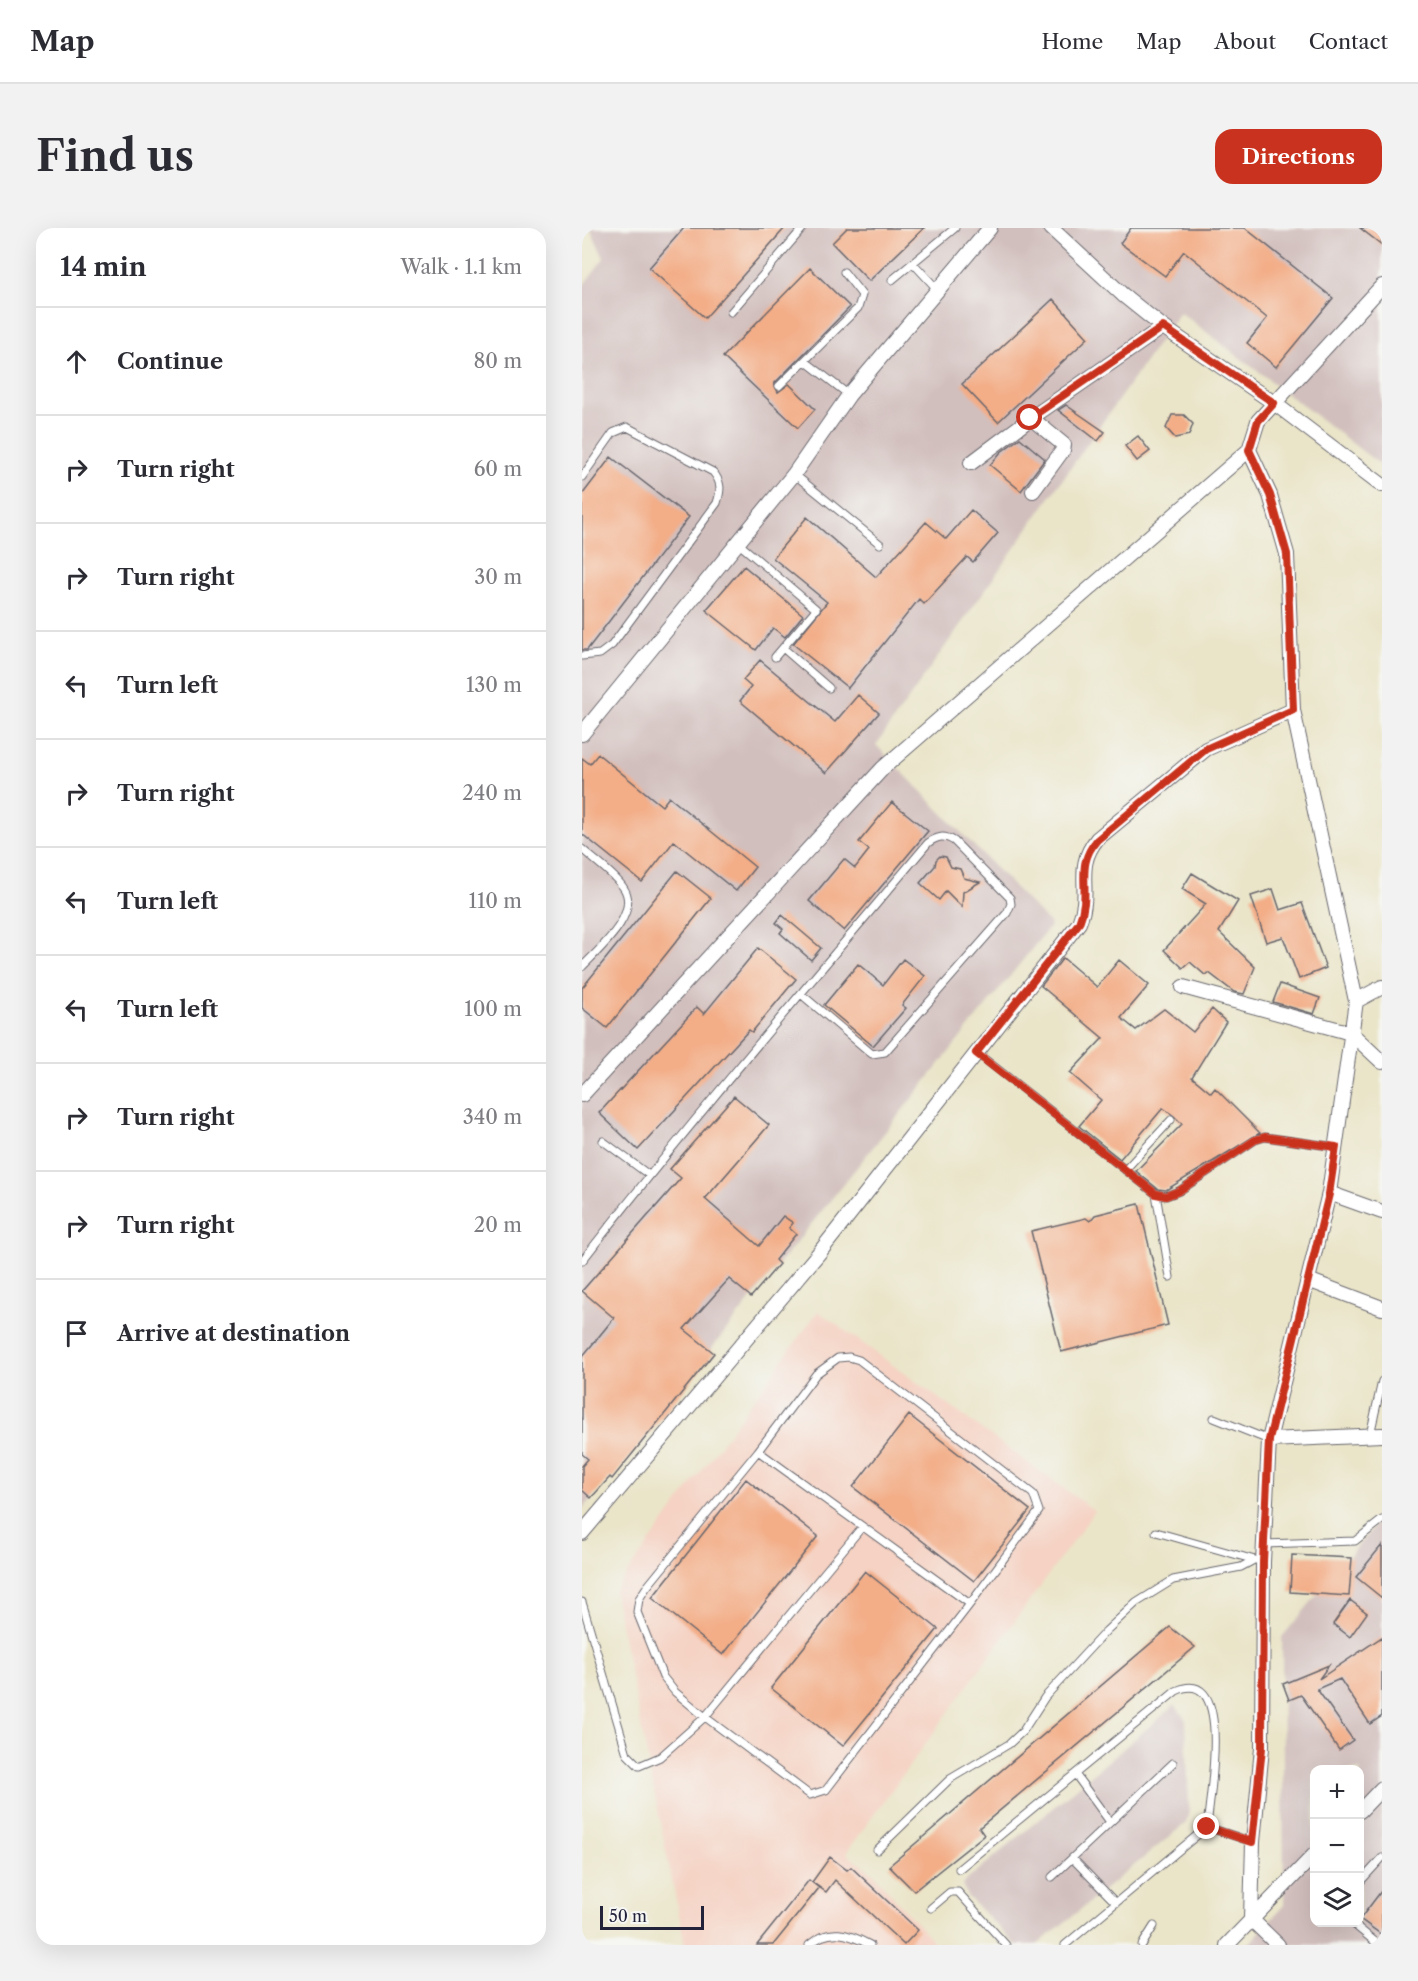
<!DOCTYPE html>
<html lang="en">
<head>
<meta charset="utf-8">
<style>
	:root { --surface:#fff; --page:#f2f2f3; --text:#2b2b33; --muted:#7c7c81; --line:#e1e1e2; --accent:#c8321e }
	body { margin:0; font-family:"Libre Caslon Text",serif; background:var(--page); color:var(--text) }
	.controls { position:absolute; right:18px; bottom:18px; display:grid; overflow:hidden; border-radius:12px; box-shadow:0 6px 24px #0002 }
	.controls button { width:54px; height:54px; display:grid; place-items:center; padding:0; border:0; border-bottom:2px solid var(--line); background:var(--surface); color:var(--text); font:30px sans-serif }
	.scale { position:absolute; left:18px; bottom:15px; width:104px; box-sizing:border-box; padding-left:6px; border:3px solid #22223b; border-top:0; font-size:16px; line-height:21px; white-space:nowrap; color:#22223b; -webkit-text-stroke:4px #f6f6f2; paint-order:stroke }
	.stop { position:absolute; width:18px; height:18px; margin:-14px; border:4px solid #c8321e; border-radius:50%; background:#fff }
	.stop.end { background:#c8321e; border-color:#fff; box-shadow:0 2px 6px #0008 }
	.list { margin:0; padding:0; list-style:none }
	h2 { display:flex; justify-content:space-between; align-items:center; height:78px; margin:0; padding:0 24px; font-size:26px }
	h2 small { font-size:20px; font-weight:400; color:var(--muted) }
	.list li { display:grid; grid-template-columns:39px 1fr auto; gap:18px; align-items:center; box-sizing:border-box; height:108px; padding:0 24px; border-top:2px solid var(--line) }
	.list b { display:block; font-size:22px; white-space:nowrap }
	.list em { font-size:20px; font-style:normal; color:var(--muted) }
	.icon { flex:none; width:33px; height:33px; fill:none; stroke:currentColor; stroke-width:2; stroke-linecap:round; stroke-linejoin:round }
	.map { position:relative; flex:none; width:800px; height:1717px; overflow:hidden; border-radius:18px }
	header { display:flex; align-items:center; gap:36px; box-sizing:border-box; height:84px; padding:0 30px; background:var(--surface); border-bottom:2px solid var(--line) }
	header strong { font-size:28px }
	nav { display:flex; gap:33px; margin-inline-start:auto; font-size:21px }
	.intro { display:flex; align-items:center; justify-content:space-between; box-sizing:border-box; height:144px; padding:0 36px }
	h1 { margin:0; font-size:42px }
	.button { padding:15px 27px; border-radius:18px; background:var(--accent); color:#fff; font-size:21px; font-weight:700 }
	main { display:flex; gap:36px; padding:0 36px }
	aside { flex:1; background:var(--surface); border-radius:18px; box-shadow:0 6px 24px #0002 }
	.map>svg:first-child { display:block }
</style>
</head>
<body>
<header>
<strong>Map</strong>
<nav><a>Home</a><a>Map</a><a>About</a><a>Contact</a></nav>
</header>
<div class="intro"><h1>Find us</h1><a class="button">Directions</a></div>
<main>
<aside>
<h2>14 min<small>Walk · 1.1 km</small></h2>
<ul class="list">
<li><svg class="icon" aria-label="ahead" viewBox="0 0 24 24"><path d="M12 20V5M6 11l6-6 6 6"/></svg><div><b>Continue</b></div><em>80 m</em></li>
<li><svg class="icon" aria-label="right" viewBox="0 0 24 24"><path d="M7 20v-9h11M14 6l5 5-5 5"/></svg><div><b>Turn right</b></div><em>60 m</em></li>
<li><svg class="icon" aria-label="right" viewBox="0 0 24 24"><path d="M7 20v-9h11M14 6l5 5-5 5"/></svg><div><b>Turn right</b></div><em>30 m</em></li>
<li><svg class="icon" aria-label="left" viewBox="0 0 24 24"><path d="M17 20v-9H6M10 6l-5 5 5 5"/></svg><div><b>Turn left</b></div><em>130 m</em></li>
<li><svg class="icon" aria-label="right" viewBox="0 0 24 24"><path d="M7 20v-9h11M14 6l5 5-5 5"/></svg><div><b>Turn right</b></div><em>240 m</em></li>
<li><svg class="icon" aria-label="left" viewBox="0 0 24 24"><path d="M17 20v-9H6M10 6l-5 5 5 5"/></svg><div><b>Turn left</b></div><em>110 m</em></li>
<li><svg class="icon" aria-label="left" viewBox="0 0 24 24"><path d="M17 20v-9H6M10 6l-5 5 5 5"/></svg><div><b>Turn left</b></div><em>100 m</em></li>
<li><svg class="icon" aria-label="right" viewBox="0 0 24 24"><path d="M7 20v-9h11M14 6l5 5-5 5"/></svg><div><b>Turn right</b></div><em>340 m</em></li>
<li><svg class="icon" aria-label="right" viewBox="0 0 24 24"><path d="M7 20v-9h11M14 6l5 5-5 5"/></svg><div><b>Turn right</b></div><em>20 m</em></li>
<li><svg class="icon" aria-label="arrive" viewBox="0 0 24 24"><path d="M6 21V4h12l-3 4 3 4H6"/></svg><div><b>Arrive at destination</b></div></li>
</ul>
</aside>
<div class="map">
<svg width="800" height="1717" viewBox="0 0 800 1717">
	<rect width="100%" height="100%" fill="#f6f6f2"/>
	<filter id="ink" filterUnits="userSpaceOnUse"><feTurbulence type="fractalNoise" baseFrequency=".0167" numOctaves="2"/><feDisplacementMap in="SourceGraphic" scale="12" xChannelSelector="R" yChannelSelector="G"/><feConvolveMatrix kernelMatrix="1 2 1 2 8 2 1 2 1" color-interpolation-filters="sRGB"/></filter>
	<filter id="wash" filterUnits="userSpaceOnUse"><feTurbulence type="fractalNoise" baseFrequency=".008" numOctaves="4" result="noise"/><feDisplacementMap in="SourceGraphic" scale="24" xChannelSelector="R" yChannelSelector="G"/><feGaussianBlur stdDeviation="1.35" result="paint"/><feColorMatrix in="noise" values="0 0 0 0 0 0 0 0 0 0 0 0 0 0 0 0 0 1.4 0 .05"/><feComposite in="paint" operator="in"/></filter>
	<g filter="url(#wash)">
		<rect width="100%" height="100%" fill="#eae5c9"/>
		<!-- built -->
		<path fill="#f5d2c3" d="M236,1083L513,1283L264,1625L290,1644L354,1717H103L32,1363Z"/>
		<!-- industrial -->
		<path fill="#d1bfbd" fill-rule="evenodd" d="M8,0H800V238L598,84L294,517L469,697L0,1282V59L22,30Z
			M800,1289V1717H666L702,1677L700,1409ZM732,1542H778V1694H732Z
			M593,1477L604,1492L607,1583L604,1595L455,1717H434L385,1668L380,1656Z"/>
		<g id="blocks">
			<!-- building -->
			<path fill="#f3ad87" d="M102,0H203L123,90L67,40Z
				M265,0H342L287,53L250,15Z
				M549,0H663L751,70L694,139L665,115L685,90L602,23L583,48L538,15Z
				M778,0H800V17Z
				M228,40L268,79L192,156L196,164L207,156L233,181L216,200L141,129Z
				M471,71L506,110L416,194L380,156Z
				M484,177L523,204L516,213L476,182Z
				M590,187H602L611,196L607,207L593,210L584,200Z
				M556,208L568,223L555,233L543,218Z
				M438,210L463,231L439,263L408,237L419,224Z
				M29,229L107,289L5,422H0V267Z
				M389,282L416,305L391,334L385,329L342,376L337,371L266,460L211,416L245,374L191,330L225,289L294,349L344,294L364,311Z
				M162,338L221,387L203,409L191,400L174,422L124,382Z
				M178,432L253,494L276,467L297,485L244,545L158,473L169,459L161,452Z
				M16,526L80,578L87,569L173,639L154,663L92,613L60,654L0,606V530L8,536Z
				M310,574L346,603L262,703L227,673L262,631L273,640L287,622L277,614Z
				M358,628L364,629L369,639L378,641L382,650L398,654L381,664L380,679L364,663L357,672L338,655L353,638L354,632Z
				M95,643L129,670L25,800L0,780V760Z
				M610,645L656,673L637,704L673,739L662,766L652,764L627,745L623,747L608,734L601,740L582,722L624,676L600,661Z
				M691,661L698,682L720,675L744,740L717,751L701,709L684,714L669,668Z
				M200,687L239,720L229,732L198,705L201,701L194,695Z
				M176,720L214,751L170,804L167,802L56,922L17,885L115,779L122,786Z
				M481,730L515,759L537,732L567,757L539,790L554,802L582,781L611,804L630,781L644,794L610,849L629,865L633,860L678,905L584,962L576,961L554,943L600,896L592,888L581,880L538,931L497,898L519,872L488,845L521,810L459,758Z
				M321,731L343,748L320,777L324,780L291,818L242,777L276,736L301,757Z
				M698,756L738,770L732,786L691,774Z
				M152,868L187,897L123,971L177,1018L201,988L211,995L207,1000L214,1006L193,1032L197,1036L169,1069L147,1051L102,1101L132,1125L30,1251L28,1249L9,1270L0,1262V1238L6,1231L0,1226V1129L32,1090L0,1063L99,950L88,941Z
				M557,976L586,1097L479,1124L449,1003L504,990L508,993L513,987Z
				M327,1187L448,1282L392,1353L271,1259Z
				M164,1251L236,1308L141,1427L70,1370Z
				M800,1317V1370L774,1349Z
				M710,1327L770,1330L767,1368L708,1364Z
				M283,1343L356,1401L261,1518L189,1460Z
				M768,1372L785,1385L768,1409L751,1396Z
				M588,1399L613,1419L397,1600L402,1607L332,1663L307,1638Z
				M800,1409V1488L788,1496L758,1451L735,1461L771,1512L757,1522L719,1467L707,1472L701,1456L747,1437L737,1451Z
				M248,1629L265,1642L269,1639L336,1702L322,1717L253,1652L244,1664L230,1654Z
				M227,1652L237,1660L191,1717H175Z
				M800,1662V1707L778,1691Z"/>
		</g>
	</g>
	<g filter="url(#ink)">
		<use href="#blocks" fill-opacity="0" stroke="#68666d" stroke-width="1.5"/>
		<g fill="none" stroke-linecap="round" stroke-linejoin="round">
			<defs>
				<path id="service" d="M331,35L356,62
					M310,52L373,0
					M149,84L221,0
					M223,133L267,167
					M197,158L276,80L280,67L262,44
					M212,246L298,316
					M0,249L31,205L45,199L131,244C140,255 139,262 135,275L30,417L18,426L0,428
					M156,315L234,381L193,429
					M201,420L247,460
					M0,621C13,633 31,645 41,659C60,685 16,722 0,739
					M395,825L574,966L584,968L597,963L673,912L683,909L754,919
					M21,913L67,947
					M543,942L589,892
					M574,966L588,1049
					M0,1033C111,890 230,753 346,615C356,608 362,607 372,613L428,670L429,676L425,685L303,824L290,826L219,766
					M267,1129L277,1132L451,1266L457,1283L388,1376L244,1562L228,1567L123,1489L93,1464L81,1449L55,1384L57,1371L64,1360L176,1223L234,1146L256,1130Z
					M632,1190L687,1212
					M788,1207L800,1153
					M176,1223L388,1376
					M574,1304L673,1332
					M682,1316L773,1313L800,1292
					M0,1374L45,1526L57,1538L78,1529L123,1489L280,1299
					M493,1546L528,1594
					M625,1599L671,1614
					M295,1622L368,1551L427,1516L441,1503L463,1469L524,1403L554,1375L591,1352L659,1339L672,1332
					M490,1630L534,1675
					M377,1641L594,1463C653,1435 627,1572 625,1599L483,1717
					M470,1649L591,1535
					M778,1654L800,1630
					M349,1680L368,1664H376L424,1717
					M769,1694L797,1717
					M227,1717C247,1699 266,1705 288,1717
					M560,1717L572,1698"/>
				<path id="minor" d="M469,0L541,67L581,99L692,175L800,257
					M449,190L482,217L481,222L451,263
					M389,235L449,190L581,99
					M0,506L212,246L267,167L408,0
					M601,759L769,805L800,834
					M774,773L800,759
					M0,867L301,540L667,222
					M747,965L800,984
					M726,1052L800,1080
					M687,1212L800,1207
					M0,1305L237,1025L497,695C511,661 491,641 515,611L624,521L711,482
					M778,1583L800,1560
					M645,1717L732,1627
					M696,1717L669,1691L671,1614L680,1520L681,1334L687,1212L747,965L774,773L711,482L705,326L688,267L667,222L676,193L800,58"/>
			</defs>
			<!-- service casing -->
			<use href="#service" stroke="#68666d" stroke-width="9"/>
			<!-- minor casing -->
			<use href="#minor" stroke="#68666d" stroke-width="16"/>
			<!-- service -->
			<use href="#service" stroke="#fff" stroke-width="7"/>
			<!-- minor -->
			<use href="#minor" stroke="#fff" stroke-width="14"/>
		</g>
	</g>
	<g fill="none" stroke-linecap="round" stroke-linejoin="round" filter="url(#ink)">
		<!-- route -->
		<path stroke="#c8321e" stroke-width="8" d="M448,190L581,99L692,175L676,193L667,222L688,267L705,326L711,482L624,521L515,612C491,640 511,661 497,695L394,825L574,966L584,968L597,963L673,912L683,909L754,919L747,966L687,1212L681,1334L680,1520L670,1614L625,1599"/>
	</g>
</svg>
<div class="controls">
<button>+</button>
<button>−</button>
<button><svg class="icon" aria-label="layers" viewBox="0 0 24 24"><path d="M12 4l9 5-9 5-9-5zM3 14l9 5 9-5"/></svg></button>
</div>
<div class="scale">50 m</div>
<div class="stop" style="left:448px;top:190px"></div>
<div class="stop end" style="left:625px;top:1599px"></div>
</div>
</main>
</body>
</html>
